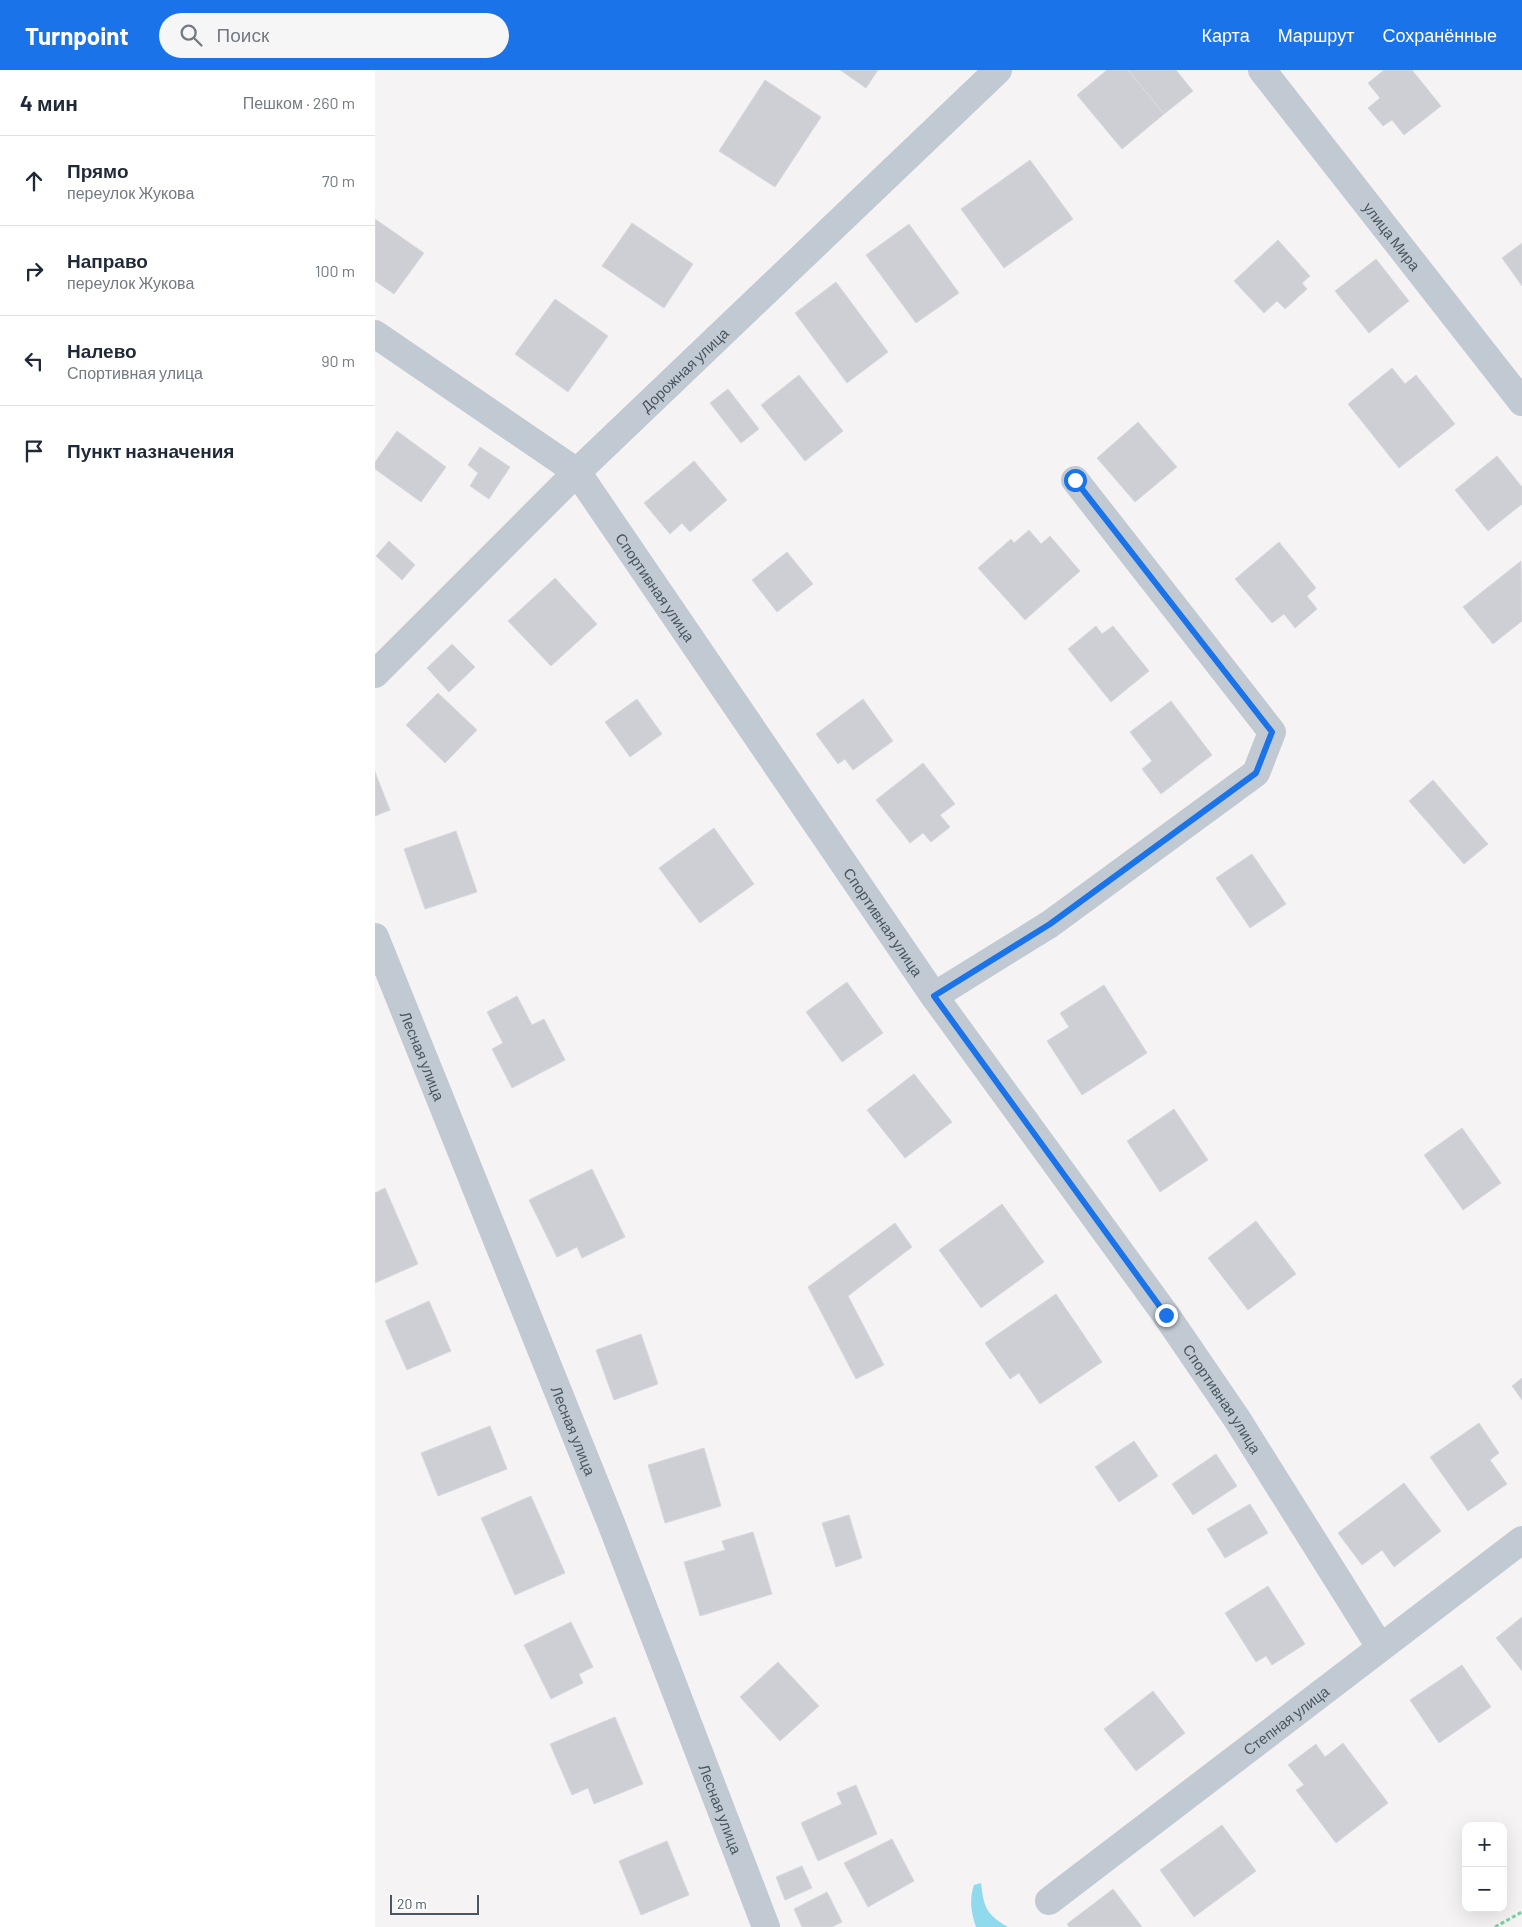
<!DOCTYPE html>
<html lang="ru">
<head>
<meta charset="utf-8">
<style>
	:root { --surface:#fff; --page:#f6f6f7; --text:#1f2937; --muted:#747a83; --line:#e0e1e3; --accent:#1a73e8 }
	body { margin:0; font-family:Barlow,sans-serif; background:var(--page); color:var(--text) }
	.controls { position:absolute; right:15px; bottom:15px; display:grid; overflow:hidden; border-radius:10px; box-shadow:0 5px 20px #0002 }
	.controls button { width:45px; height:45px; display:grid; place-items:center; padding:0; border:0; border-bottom:1px solid var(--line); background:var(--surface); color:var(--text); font:25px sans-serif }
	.scale { position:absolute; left:15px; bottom:12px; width:89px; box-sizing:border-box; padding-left:5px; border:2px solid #4a5661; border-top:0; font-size:14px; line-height:18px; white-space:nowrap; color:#4a5661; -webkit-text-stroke:4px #fff; paint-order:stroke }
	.stop { position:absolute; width:15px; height:15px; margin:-11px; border:4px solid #1a73e8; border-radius:50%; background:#fff }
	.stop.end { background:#1a73e8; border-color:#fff; box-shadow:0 1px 5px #0008 }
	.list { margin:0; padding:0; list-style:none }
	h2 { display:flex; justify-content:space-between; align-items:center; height:65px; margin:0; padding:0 20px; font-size:21px }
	h2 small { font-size:16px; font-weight:400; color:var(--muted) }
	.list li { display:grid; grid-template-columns:32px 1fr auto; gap:15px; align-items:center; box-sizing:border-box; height:90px; padding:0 20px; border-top:1px solid var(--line) }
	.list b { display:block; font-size:19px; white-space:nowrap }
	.list p { margin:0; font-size:16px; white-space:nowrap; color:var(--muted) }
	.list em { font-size:16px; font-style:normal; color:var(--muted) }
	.icon { flex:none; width:28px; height:28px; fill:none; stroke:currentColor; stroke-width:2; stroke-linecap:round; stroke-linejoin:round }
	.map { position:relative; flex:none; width:1147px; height:1857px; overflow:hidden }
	header { display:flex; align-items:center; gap:30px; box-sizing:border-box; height:70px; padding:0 25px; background:var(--accent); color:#fff }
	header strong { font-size:24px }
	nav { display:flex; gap:28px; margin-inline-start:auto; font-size:18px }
	.search { width:350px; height:45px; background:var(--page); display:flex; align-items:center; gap:12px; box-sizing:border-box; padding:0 18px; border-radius:28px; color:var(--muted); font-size:19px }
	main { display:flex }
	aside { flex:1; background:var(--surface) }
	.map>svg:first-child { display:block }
</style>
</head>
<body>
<header>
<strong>Turnpoint</strong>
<div class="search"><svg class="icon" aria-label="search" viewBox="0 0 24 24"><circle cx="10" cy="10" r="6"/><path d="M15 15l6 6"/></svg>Поиск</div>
<nav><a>Карта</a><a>Маршрут</a><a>Сохранённые</a></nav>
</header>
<main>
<aside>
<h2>4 мин<small>Пешком · 260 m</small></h2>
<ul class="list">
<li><svg class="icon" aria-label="ahead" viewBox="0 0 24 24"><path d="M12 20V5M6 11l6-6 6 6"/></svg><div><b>Прямо</b><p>переулок Жукова</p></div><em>70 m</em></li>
<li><svg class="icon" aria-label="right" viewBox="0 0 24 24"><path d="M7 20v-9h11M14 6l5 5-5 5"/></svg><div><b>Направо</b><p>переулок Жукова</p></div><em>100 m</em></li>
<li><svg class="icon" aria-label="left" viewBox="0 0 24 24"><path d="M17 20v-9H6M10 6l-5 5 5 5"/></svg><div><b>Налево</b><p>Спортивная улица</p></div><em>90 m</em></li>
<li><svg class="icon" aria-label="arrive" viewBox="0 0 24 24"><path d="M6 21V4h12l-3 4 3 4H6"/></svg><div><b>Пункт назначения</b></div></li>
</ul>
</aside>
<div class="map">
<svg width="1147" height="1857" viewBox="0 0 1147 1857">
	<rect width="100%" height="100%" fill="#f5f3f3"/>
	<!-- water -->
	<path fill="#90daee" d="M606,1813C609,1838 611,1844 633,1857H601C596,1842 594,1830 599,1815Z"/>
	<!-- building -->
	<path fill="#cdcfd5" stroke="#d7d9de" d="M465,0H503L491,18Z
		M732,0H753L789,44L747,79L702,25Z
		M753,0H801L818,21L789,44Z
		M1009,0H1037L1066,36L1029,65L1017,50L1008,56L993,38L1005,28L993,13Z
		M390,10L446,47L400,117L344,81Z
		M655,90L698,149L629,198L586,139Z
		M0,149L49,183L19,224L0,211Z
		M257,153L318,194L289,238L227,196Z
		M534,154L584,223L541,253L491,185Z
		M903,170L935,206L927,213L932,219L910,239L902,231L889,243L859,211Z
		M1147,173V216L1127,188Z
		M1001,189L1034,231L994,263L960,221Z
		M461,212L513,282L472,313L420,243Z
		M180,229L233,266L193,322L140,284Z
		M1017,298L1030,314L1041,305L1080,354L1024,398L973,334Z
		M424,305L468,361L430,391L386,335Z
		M353,319L384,359L366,373L335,333Z
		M763,352L802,397L760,432L722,388Z
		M22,361L71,397L46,432L0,399V392Z
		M105,377L135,397L114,429L95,416L103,403L93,395Z
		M1122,386L1147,417V434L1113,461L1080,420Z
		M319,391L352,430L315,462L307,453L295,464L269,433Z
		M654,460L666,474L675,466L705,501L650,550L603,498L636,469L639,473Z
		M14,471L40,495L27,510L1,486Z
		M904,472L941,518L932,526L942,539L920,558L909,544L897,553L860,509Z
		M412,482L438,514L402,542L377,510Z
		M1146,491L1147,551L1118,574L1088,537Z
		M180,508L222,554L176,596L133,551Z
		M721,556L727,564L738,556L774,601L736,632L693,579Z
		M77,574L100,597L74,622L52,598Z
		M63,623L102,660L70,693L31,655Z
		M262,629L287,664L255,687L230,652Z
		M488,629L518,671L478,700L470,689L463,694L441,664Z
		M796,631L837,685L786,724L767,699L777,691L755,662Z
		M548,693L580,734L565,745L575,757L556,772L548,763L535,773L501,730Z
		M0,702L15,740L0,746Z
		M1058,710L1113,774L1089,794L1034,731Z
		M339,758L379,814L325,853L284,798Z
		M81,761L102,822L50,839L29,779Z
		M877,784L911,834L875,858L841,808Z
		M472,912L508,963L467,992L431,942Z
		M729,915L772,983L707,1025L672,971L694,957L685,943Z
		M142,926L157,955L169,949L190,990L137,1018L117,979L128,973L112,942Z
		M539,1004L577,1052L530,1088L492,1040Z
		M799,1039L833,1090L785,1122L752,1071Z
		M1087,1058L1126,1113L1088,1140L1049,1085Z
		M217,1099L250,1167L207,1188L202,1177L182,1187L154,1130Z
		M10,1118L43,1194L0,1213V1123Z
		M627,1134L669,1192L606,1238L564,1180Z
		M881,1151L921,1204L873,1240L833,1188Z
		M520,1153L537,1177L473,1226L509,1295L481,1309L433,1217Z
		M681,1224L727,1292L665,1334L644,1303L635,1309L610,1273Z
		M54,1231L76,1281L32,1300L10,1251Z
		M266,1264L283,1314L239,1330L221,1280Z
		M1147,1308V1330L1137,1316Z
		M1104,1353L1124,1383L1115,1390L1132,1414L1093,1441L1055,1387Z
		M115,1356L132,1399L63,1426L46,1383Z
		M759,1371L783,1406L744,1432L720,1397Z
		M329,1378L346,1436L290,1453L273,1395Z
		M841,1384L862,1416L818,1445L797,1414Z
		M1029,1413L1066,1461L1019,1497L1007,1480L987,1495L963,1463Z
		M156,1426L190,1503L140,1525L106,1448Z
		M875,1434L893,1463L850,1488L832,1459Z
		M474,1445L487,1488L461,1497L447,1453Z
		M378,1462L397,1524L325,1546L309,1492L350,1480L347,1471Z
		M893,1516L930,1574L897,1595L891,1586L881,1592L850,1543Z
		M1147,1547V1601L1121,1568Z
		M196,1552L218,1597L204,1604L208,1613L176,1629L149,1575Z
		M403,1592L444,1636L405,1671L365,1627Z
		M1087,1595L1116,1637L1064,1673L1035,1630Z
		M778,1621L810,1663L761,1701L729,1659Z
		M240,1647L268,1714L219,1734L213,1718L197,1725L175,1674Z
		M968,1673L1013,1733L961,1773L921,1720L929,1715L913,1695L941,1674L950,1687Z
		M481,1715L502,1764L443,1791L426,1753L467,1734L462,1723Z
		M847,1755L881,1801L819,1847L785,1800Z
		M517,1769L539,1811L493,1837L469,1793Z
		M292,1771L314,1825L266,1845L244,1791Z
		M427,1796L437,1818L410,1830L401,1807Z
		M738,1819L767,1857H694L692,1854Z
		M452,1822L467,1852L457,1857H427L419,1839Z"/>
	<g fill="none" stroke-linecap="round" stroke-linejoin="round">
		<!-- path -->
		<path stroke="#7ad0a6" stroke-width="3" stroke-dasharray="4 2.5" stroke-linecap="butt" d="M1120,1857L1147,1842"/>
		<!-- minor -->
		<g stroke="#c1cad2" stroke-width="28">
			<path id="s1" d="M887,0L1147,332"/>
			<path id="s2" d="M0,264L202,402L559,926L791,1245L862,1349L1005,1577"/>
			<path id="s3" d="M0,604L202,402L623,0"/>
			<path id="s4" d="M0,867L236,1453L391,1857"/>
			<path d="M559,926L675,854L881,703L897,662L700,410"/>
			<path id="s5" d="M674,1831L1147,1470"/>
		</g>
	</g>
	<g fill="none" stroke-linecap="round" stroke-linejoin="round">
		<!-- route -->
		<path stroke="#1a73e8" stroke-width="6" d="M700,410L897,662L881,703L675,854L559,926L791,1245"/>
	</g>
	<g text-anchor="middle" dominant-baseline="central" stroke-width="4" stroke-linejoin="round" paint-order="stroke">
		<!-- street labels -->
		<g font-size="15" fill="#4a5661" stroke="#fff">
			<text stroke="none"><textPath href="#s1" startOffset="211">улица Мира</textPath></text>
			<text stroke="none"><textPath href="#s3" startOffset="434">Дорожная улица</textPath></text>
			<text stroke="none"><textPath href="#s2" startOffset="384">Спортивная улица</textPath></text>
			<text stroke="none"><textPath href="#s2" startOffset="789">Спортивная улица</textPath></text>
			<text stroke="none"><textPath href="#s4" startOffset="128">Лесная улица</textPath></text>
			<text stroke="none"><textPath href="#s2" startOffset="1374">Спортивная улица</textPath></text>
			<text stroke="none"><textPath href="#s4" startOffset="532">Лесная улица</textPath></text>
			<text stroke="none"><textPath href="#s5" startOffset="298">Степная улица</textPath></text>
			<text stroke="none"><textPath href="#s4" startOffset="938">Лесная улица</textPath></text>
		</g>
	</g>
</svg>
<div class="controls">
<button>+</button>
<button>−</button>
</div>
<div class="scale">20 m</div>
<div class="stop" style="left:700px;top:410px"></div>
<div class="stop end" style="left:791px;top:1245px"></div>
</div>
</main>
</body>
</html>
